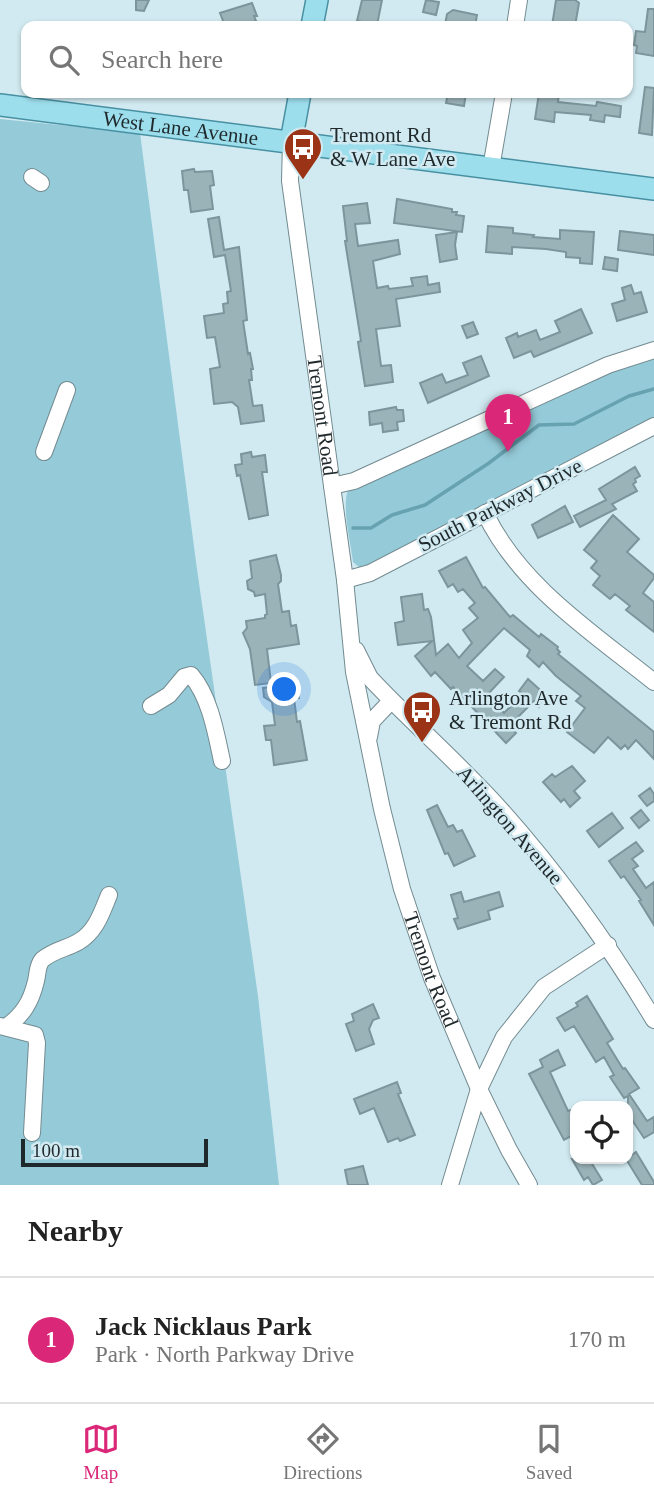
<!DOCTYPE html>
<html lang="en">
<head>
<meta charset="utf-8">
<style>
	:root { --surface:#fff; --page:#f6f6f6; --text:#222; --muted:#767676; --line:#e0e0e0; --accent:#db2777 }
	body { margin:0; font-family:"Times New Roman",serif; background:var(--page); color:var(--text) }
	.controls { position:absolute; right:21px; bottom:21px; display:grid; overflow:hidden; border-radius:14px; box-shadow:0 2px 5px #0004 }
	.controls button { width:63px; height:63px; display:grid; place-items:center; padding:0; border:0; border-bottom:2px solid var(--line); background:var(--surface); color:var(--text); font:35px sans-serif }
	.scale { position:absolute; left:21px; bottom:18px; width:187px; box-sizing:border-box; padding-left:7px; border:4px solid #1f292c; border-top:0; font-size:19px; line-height:24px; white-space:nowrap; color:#1f292c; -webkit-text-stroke:5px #d1eaf1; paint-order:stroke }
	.you { position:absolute; left:285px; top:690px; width:24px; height:24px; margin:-18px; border:5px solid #fff; border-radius:50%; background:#1a73e8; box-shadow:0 0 0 10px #1a73e833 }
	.badge { display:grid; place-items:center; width:46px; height:46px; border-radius:50%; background:var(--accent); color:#fff; font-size:23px; font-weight:700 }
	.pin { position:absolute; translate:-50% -58px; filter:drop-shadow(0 2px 4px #0008) }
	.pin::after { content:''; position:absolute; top:37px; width:24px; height:21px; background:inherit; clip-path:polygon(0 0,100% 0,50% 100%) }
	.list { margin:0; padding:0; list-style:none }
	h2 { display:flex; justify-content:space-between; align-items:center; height:91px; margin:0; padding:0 28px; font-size:30px }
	h2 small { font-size:23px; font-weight:400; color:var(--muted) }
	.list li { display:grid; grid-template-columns:46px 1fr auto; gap:21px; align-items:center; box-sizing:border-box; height:126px; padding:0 28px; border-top:2px solid var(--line) }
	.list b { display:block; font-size:26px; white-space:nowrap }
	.list p { margin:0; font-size:23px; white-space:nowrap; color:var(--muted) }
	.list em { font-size:23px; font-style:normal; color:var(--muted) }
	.icon { flex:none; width:38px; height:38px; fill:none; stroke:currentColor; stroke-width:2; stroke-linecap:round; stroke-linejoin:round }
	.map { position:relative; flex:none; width:654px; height:1185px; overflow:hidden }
	.search { position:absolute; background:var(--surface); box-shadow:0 2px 5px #0004; left:21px; right:21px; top:21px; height:77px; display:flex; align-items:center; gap:18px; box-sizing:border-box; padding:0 24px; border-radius:14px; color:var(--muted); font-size:26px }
	.sheet { height:217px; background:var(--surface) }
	nav { display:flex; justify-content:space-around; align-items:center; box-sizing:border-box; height:98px; border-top:2px solid var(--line); background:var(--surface); font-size:19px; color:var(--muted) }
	nav a { display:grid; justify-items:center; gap:4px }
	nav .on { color:var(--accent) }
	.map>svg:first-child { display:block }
</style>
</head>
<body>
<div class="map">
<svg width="654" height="1185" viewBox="0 0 654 1185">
	<rect width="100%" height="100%" fill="#d1eaf1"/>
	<!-- green -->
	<path fill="#95cad8" d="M0,119L140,133L196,562L258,996L279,1185H0Z
		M654,358V418L365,568H360L353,562C351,543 339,499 351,485L587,380Z"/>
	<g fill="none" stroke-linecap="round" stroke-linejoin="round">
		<!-- stream -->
		<path stroke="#67a2b1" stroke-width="3.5" d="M353,528H371L392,515L425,505L489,463L539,425L574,424L629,396L654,389"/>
	</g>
	<!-- building -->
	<path fill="#9ab3b9" stroke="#7c949b" stroke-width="2" d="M136,0H149L144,11L136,10Z
		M362,0H382L377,25L357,21Z
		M426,0L439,2L436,15L423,12Z
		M556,0H575L579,3L575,26H552Z
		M252,3L257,16H254L256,21L247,24L248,26H225L220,13Z
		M648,9H654V56L636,53L637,46L634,45L636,31L645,32Z
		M453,10L477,15L475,26L445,25L447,14Z
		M645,87L654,88L652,135L639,133Z
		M448,93H466L464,106L446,103Z
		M539,93H559L558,102L596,106L597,102L621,106L620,117L605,115L604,122L590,120L591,115L555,112L554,122L535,119Z
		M194,169L195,172L212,171L214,185L210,186L213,209L191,212L188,190H184L182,171Z
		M397,199L452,209V212H457L456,215L464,216L462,232L394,223Z
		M367,203L370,223L355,224L358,246L398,240L400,254L373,261L377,288L388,286L389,289L413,286L411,278L427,276L428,285L439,283L440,292L396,299L400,326L376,329L381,366L391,365L393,382L365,386L358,342L361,341L345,241H347L343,206Z
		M219,217L224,250L239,247L247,320L243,321L248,354L250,353L253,369H251L252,380H249L253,406L262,405L264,421L241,424L238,407L232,402L214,404L210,369L220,367L215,337L207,338L204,316L224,313L223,304L228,303L227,292L231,291L225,255L214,257L208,219Z
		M488,226L513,228V233L534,235L533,237L560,239V230L594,232L592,264L580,263V258L566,257V252L546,249L512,247V254L486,252Z
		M620,231L654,235V255L618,250Z
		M457,232L455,245L457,259L440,262L436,235Z
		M605,257L618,259L617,271L603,269Z
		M631,285L634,294L641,292L647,312L617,321L612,304L625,300L622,288Z
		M581,309L592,333L534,357L531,351L514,358L506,338L517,333L518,337L536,330L540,340L560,332L555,321Z
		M473,322L478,334L467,338L462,326Z
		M481,356L489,376L428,403L420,383L442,374L446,383L468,375L463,363Z
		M396,407L397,410H403L404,421L397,422L398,430L383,432L382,423L370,425L369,412Z
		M251,452L252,457L265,455L267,472H262L268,515L249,519L240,475L237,476L235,465L242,464L241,454Z
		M635,467L640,476L635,479L636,482L633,484L637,491L612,504L616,509L580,527L574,516L606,500L599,489Z
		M565,506L573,522L538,538L532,525Z
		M613,515L639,539L627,552L654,575V578L643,593L654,602V632L626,610L630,606L615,594L610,599L593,585L600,576L591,568L597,561L584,550Z
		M276,555L281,575V581L278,584L282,612L289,611L291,626L296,625L299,644L267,649L271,683L255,685L250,649L243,633L247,628L246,621L265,618V615L267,614L265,594L255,596L254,592L248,589L247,581L252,578L250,561Z
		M466,557L483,588L485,587L510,617L513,615L539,637L541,634L558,647L557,649L560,652L558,654L654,732V759L636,740L628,749L625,745L621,749L608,737L594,753L567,732L585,708L576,701L581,696L556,676L543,662L539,667L527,656L530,650L504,628L467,666L483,681L495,669L504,677L487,695L504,713L523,694L519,691L528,679L548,697L539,707L534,701L509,726L516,733L506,743L453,687L451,689L435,672L431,676L415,656L432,641L398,645L395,623L404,621L401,597L422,594L424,610L428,609L431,617L436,655L448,644L459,658L472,643L463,630L478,618L469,608L475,603L463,589L458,592L453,584L448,587L439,571Z
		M297,684L299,698H294L297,722L300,721L307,760L274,765L271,740H266L264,726L275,725L272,702L264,697L263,688Z
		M572,766L585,781L574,791L580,798L570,807L564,799L561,802L543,782L552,774L555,777Z
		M650,788L654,794V801L647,806L639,796Z
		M437,805L448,827L453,825L457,832L462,830L475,856L454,866L448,853L445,854L427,810Z
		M641,810L649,820L639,828L631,818Z
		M612,813L623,828L599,847L587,831Z
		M636,842L643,851L632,859L638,866L633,869L646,888L654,882V925L639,901L641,900L624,876L621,878L609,861Z
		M461,892L464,902L499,892L503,906L488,911L490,919L458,929L454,919L458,918L451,895Z
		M587,996L613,1039L607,1043L623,1069L625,1068L639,1088L629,1094L647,1121L654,1117V1132L644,1138L628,1114V1096L624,1098L610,1077L614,1075L604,1057L596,1062L574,1026L565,1031L557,1018L578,1006L576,1003Z
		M373,1004L379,1018L373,1020L369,1029L374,1044L356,1051L346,1024L354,1021L352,1014Z
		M558,1050L565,1065L550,1072L568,1111L571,1110L575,1118V1134L564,1140L529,1074L543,1067L540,1060Z
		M397,1082L401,1093L398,1094L415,1135L400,1141L398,1138L388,1142L374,1108L360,1114L354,1099Z
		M636,1152L654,1182V1185H642L626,1159Z
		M572,1159H589L602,1180L593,1185L588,1177L584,1180Z
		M363,1166L368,1185H348L345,1170Z"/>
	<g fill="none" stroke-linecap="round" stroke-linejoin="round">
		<defs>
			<g id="minor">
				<path d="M515,26L519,0"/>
				<path id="s1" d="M291,142L290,181L345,580L354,672L382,809L402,889L432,978L479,1089L509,1150L529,1185"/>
				<path d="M491,168L504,93"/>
				<path d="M32,177L41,183"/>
				<path d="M44,452L67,390"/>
				<path d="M332,486L354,481L608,365L654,350"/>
				<path d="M485,513C520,586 593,633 654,682"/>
				<path d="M345,580L370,573L654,426"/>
				<path d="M356,650L370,678C412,723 459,763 501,810C559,875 609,945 654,1020"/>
				<path d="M151,706L169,695L184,677L191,675C210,697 216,733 222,761"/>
				<path d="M369,737L372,721L391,701"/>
				<path d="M0,1026L35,1035L37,1043L32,1133"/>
				<path d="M6,1027C23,1015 31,1002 36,981C38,973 37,966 42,960C53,950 66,949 78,942C96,932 102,912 109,895"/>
				<path d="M450,1185L479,1089L504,1037L544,987L608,945"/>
			</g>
			<g id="major">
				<path d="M312,26L317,0"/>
				<path id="s2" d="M0,105L654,189"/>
				<path d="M291,142L300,93"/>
			</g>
		</defs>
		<!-- minor casing -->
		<use href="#minor" stroke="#738b91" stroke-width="18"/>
		<!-- major casing -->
		<use href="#major" stroke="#4790a2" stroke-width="24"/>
		<!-- minor -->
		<use href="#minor" stroke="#fff" stroke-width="16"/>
		<!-- major -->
		<use href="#major" stroke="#9ddeed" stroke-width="21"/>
	</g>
	<!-- icons -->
	<defs>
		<symbol id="bus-pin" viewBox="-11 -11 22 30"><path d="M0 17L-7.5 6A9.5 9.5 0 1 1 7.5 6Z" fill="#9b3317" stroke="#d1eaf1"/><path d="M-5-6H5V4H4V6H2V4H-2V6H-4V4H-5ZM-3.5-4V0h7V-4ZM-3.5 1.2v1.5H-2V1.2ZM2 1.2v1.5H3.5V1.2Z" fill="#fff"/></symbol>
	</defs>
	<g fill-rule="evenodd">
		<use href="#bus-pin" x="281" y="125" width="44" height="60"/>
		<use href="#bus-pin" x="400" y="688" width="44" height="60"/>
	</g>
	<g text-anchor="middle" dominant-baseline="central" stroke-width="5" stroke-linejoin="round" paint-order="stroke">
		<!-- street labels -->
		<g font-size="21" fill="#1f292c" stroke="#d1eaf1">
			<text stroke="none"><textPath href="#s2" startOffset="182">West Lane Avenue</textPath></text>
			<text stroke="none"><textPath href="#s1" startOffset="276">Tremont Road</textPath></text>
			<text transform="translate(500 505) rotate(-27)">South Parkway Drive</text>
			<text transform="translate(510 825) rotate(49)">Arlington Avenue</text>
			<text stroke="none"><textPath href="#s1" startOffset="842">Tremont Road</textPath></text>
		</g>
		<!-- poi labels -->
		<g font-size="21" fill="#1f292c" stroke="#d1eaf1" text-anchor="start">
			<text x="330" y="135">Tremont Rd<tspan x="330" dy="24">&amp; W Lane Ave</tspan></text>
			<text x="449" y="698">Arlington Ave<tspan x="449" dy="24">&amp; Tremont Rd</tspan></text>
		</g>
	</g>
</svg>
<div class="controls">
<button><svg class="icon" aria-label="locate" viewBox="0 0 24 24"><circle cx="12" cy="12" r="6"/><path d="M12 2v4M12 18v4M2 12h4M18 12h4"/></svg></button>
</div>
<div class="scale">100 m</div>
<div class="you"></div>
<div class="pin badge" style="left:508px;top:452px">1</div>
<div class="search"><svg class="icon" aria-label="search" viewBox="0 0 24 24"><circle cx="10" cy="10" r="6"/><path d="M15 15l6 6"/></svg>Search here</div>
</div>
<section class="sheet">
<h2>Nearby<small></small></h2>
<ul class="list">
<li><span class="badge">1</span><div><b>Jack Nicklaus Park</b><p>Park · North Parkway Drive</p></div><em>170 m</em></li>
</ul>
</section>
<nav>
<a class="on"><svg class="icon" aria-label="map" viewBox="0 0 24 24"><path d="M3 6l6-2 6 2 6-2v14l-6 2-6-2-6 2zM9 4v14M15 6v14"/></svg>Map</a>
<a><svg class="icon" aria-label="directions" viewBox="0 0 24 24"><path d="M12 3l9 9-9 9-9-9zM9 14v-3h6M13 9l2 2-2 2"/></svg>Directions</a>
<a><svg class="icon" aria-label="saved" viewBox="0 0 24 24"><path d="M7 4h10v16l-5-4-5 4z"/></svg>Saved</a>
</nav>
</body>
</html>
